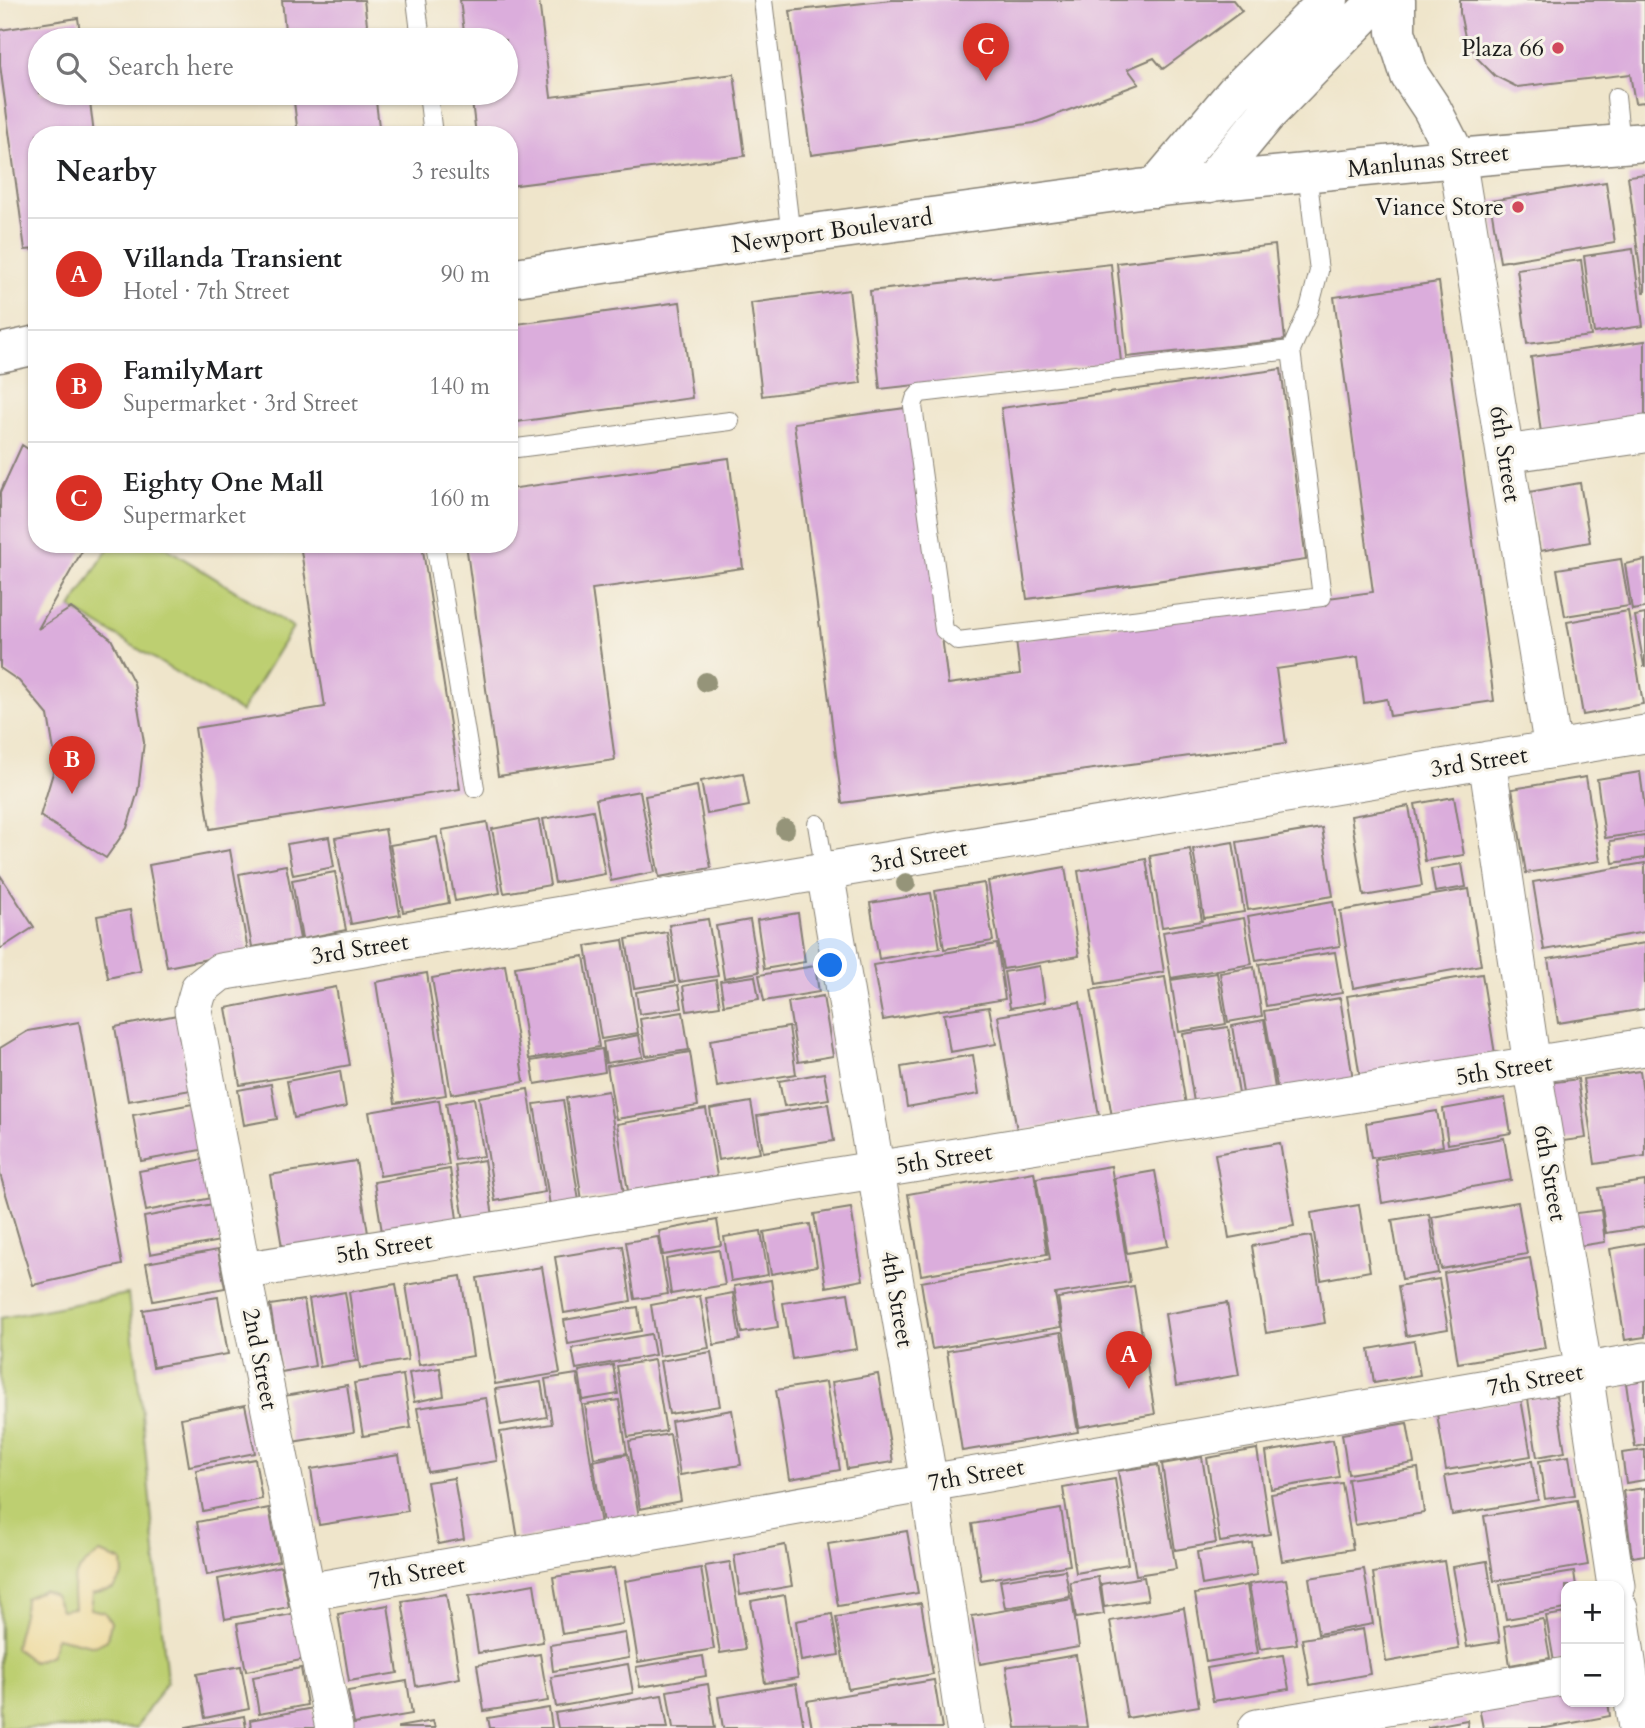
<!DOCTYPE html>
<html lang="en">
<head>
<meta charset="utf-8">
<style>
	:root { --surface:#fff; --page:#f2f2f2; --text:#202124; --muted:#757577; --line:#e0e0e0; --accent:#d93025 }
	body { margin:0; font-family:Cardo,serif; background:var(--page); color:var(--text) }
	.controls { position:absolute; right:21px; bottom:21px; display:grid; overflow:hidden; border-radius:14px; box-shadow:0 2px 5px #0004 }
	.controls button { width:63px; height:63px; display:grid; place-items:center; padding:0; border:0; border-bottom:2px solid var(--line); background:var(--surface); color:var(--text); font:35px sans-serif }
	.you { position:absolute; left:831px; top:966px; width:24px; height:24px; margin:-18px; border:5px solid #fff; border-radius:50%; background:#1a73e8; box-shadow:0 0 0 10px #1a73e833 }
	.badge { display:grid; place-items:center; width:46px; height:46px; border-radius:50%; background:var(--accent); color:#fff; font-size:23px; font-weight:700 }
	.pin { position:absolute; translate:-50% -58px; filter:drop-shadow(0 2px 4px #0008) }
	.pin::after { content:''; position:absolute; top:37px; width:24px; height:21px; background:inherit; clip-path:polygon(0 0,100% 0,50% 100%) }
	.list { margin:0; padding:0; list-style:none }
	h2 { display:flex; justify-content:space-between; align-items:center; height:91px; margin:0; padding:0 28px; font-size:30px }
	h2 small { font-size:23px; font-weight:400; color:var(--muted) }
	.list li { display:grid; grid-template-columns:46px 1fr auto; gap:21px; align-items:center; box-sizing:border-box; height:112px; padding:0 28px; border-top:2px solid var(--line) }
	.list b { display:block; font-size:26px; white-space:nowrap }
	.list p { margin:0; font-size:23px; white-space:nowrap; color:var(--muted) }
	.list em { font-size:23px; font-style:normal; color:var(--muted) }
	.icon { flex:none; width:38px; height:38px; fill:none; stroke:currentColor; stroke-width:2; stroke-linecap:round; stroke-linejoin:round }
	.map { position:relative; flex:none; width:1645px; height:1728px; overflow:hidden }
	.search { position:absolute; background:var(--surface); box-shadow:0 2px 5px #0004; left:28px; top:28px; width:490px; height:77px; display:flex; align-items:center; gap:18px; box-sizing:border-box; padding:0 24px; border-radius:38px; color:var(--muted); font-size:26px }
	.panel { position:absolute; background:var(--surface); box-shadow:0 2px 5px #0004; left:28px; top:126px; width:490px; height:427px; border-radius:28px }
	.map>svg:first-child { display:block }
</style>
</head>
<body>
<div class="map">
<svg width="1645" height="1728" viewBox="0 0 1645 1728">
	<rect width="100%" height="100%" fill="#f7f3e8"/>
	<filter id="ink" filterUnits="userSpaceOnUse"><feTurbulence type="fractalNoise" baseFrequency=".0143" numOctaves="2"/><feDisplacementMap in="SourceGraphic" scale="14" xChannelSelector="R" yChannelSelector="G"/><feConvolveMatrix kernelMatrix="1 2 1 2 8 2 1 2 1" color-interpolation-filters="sRGB"/></filter>
	<filter id="wash" filterUnits="userSpaceOnUse"><feTurbulence type="fractalNoise" baseFrequency=".00686" numOctaves="4" result="noise"/><feDisplacementMap in="SourceGraphic" scale="28" xChannelSelector="R" yChannelSelector="G"/><feGaussianBlur stdDeviation="1.57" result="paint"/><feColorMatrix in="noise" values="0 0 0 0 0 0 0 0 0 0 0 0 0 0 0 0 0 1.4 0 .05"/><feComposite in="paint" operator="in"/></filter>
	<g filter="url(#wash)">
		<rect width="100%" height="100%" fill="#efe5cb"/>
		<!-- green -->
		<path fill="#bdcf71" stroke="#6c7646" stroke-width="2" d="M111,544H160L293,627L241,712L71,608Z
			M128,1294L142,1414L167,1681L136,1728H0V1318Z"/>
		<!-- sand -->
		<path fill="#eeda9e" stroke="#857b5d" stroke-width="2" d="M100,1553L122,1561L123,1575L113,1589L92,1594L90,1609L104,1612L111,1622L107,1640L95,1646L56,1637L51,1655L33,1662L15,1648C17,1630 25,1616 25,1598L43,1590L54,1595L61,1610L74,1608C71,1576 73,1572 100,1553Z"/>
		<g id="blocks">
			<!-- building -->
			<path fill="#dbaddc" d="M282,0H364L369,40H286Z
				M460,0H539L551,97L734,74L745,156L509,186V135H476L471,93H506V40H465Z
				M892,0H1233L1242,11L1163,69L1154,58L1128,69L1139,84L1034,123L811,155L790,11Z
				M1460,0H1645V102L1635,103L1630,74L1517,87L1495,76L1478,59L1465,37L1460,13Z
				M78,18L81,40H40V93H89L94,135H37V249L25,250L0,65V30Z
				M293,93H375L380,135H298Z
				M1645,174V292H1643L1628,176Z
				M1606,182L1615,243L1500,262L1490,201Z
				M1275,245L1285,340L1127,357L1117,263Z
				M1633,249L1643,326L1594,333L1584,256Z
				M1581,260L1591,336L1527,344L1517,269Z
				M1111,264L1121,362L880,389L870,291Z
				M1439,282L1494,701L1390,716L1387,699L1364,703L1358,657L1276,669L1286,743L842,803L794,423L913,407L948,684L1020,674L1016,640L1373,592L1334,297Z
				M849,290L861,383L762,396L751,303Z
				M680,302L692,398L509,423V325Z
				M1645,341V419L1541,433L1531,357Z
				M1281,369L1306,560L1027,599L1001,408Z
				M22,445L37,455V544H86L38,629L71,608L111,639L134,683L144,742L138,791L127,828L106,858L40,816L56,763L48,715L19,681L0,668V493Z
				M729,458L743,568L592,589L615,760L498,776L466,544H509V489Z
				M1580,483L1590,542L1540,551L1529,492Z
				M300,544H422L460,789L210,829L195,728L325,707Z
				M1621,559L1629,606L1565,616L1557,569Z
				M1645,560V608L1632,610L1625,564Z
				M1628,611L1643,704L1583,715L1567,622Z
				M1645,614V666H1644L1635,616Z
				M1640,772L1645,809V832L1605,838L1597,779Z
				M743,773L749,806L707,814L701,781Z
				M1586,777L1600,861L1526,873L1512,789Z
				M697,786L711,868L659,877L645,796Z
				M640,791L655,872L611,881L596,799Z
				M1454,797L1464,855L1425,861L1415,804Z
				M1409,806L1422,886L1364,896L1351,816Z
				M593,810L605,874L555,883L543,819Z
				M539,820L550,885L504,893L492,829Z
				M487,822L500,893L455,901L442,830Z
				M1322,828L1333,896L1248,910L1237,842Z
				M385,829L400,915L351,924L335,838Z
				M1645,836V858L1613,863L1610,841Z
				M329,837L334,867L293,875L287,844Z
				M437,837L449,903L403,912L390,845Z
				M1233,842L1244,912L1204,918L1193,849Z
				M1190,849L1202,921L1162,927L1150,856Z
				M230,850L248,951L167,967L149,865Z
				M1146,859L1164,972L1096,984L1078,871Z
				M1645,863V932L1544,950L1533,882Z
				M1462,864L1466,887L1435,892L1431,869Z
				M286,865L300,939L252,947L239,874Z
				M1065,867L1079,956L1003,969L988,881Z
				M335,872L346,930L302,939L292,880Z
				M0,875L34,927L0,949Z
				M984,883L993,941L944,949L935,891Z
				M1469,889L1481,965L1353,988L1340,911Z
				M931,893L940,948L879,959L870,903Z
				M1333,901L1340,946L1256,960L1248,916Z
				M130,910L141,971L108,978L97,916Z
				M798,913L805,962L764,969L757,920Z
				M1244,918L1252,964L1171,978L1163,932Z
				M708,919L718,976L679,982L669,925Z
				M750,920L759,972L724,978L716,926Z
				M667,932L675,982L634,988L626,939Z
				M623,940L638,1033L601,1039L586,946Z
				M1645,943V1009L1558,1023L1548,959Z
				M997,944L1005,999L883,1020L873,965Z
				M1335,952L1342,993L1266,1006L1259,964Z
				M584,956L599,1047L529,1059L515,967Z
				M505,965L524,1082L451,1094L432,978Z
				M815,966L819,992L764,1001L759,975Z
				M1040,966L1045,1002L1010,1008L1004,972Z
				M1254,967L1262,1016L1228,1022L1220,973Z
				M427,973L446,1095L395,1103L376,982Z
				M1217,973L1226,1024L1179,1032L1171,980Z
				M1482,974L1495,1054L1360,1077L1347,996Z
				M755,976L759,999L724,1005L720,981Z
				M1165,977L1186,1105L1112,1117L1091,990Z
				M716,980L720,1006L687,1011L683,986Z
				M678,985L682,1008L639,1014L636,992Z
				M336,987L350,1065L240,1085L226,1008Z
				M823,996L833,1056L798,1062L788,1002Z
				M1340,998L1353,1079L1278,1092L1264,1011Z
				M1080,1002L1099,1116L1017,1131L998,1016Z
				M989,1007L996,1044L950,1052L944,1014Z
				M683,1012L689,1050L646,1056L640,1019Z
				M177,1015L191,1090L128,1101L115,1027Z
				M1264,1020L1276,1094L1244,1099L1232,1026Z
				M79,1022L122,1265L33,1285L0,1174V1048L28,1031Z
				M789,1027L796,1074L717,1087L710,1040Z
				M1228,1027L1239,1094L1194,1102L1183,1034Z
				M639,1035L643,1057L606,1063L603,1042Z
				M602,1049L605,1072L535,1084L531,1061Z
				M690,1052L698,1106L616,1119L607,1066Z
				M973,1055L979,1094L907,1107L901,1067Z
				M340,1071L346,1107L294,1118L287,1081Z
				M1640,1071L1645,1106V1156L1595,1164L1583,1079Z
				M824,1073L829,1099L784,1106L779,1081Z
				M1578,1079L1586,1138L1556,1142L1548,1083Z
				M271,1084L277,1119L244,1125L238,1090Z
				M528,1089L545,1192L495,1201L479,1097Z
				M608,1091L624,1194L582,1200L566,1098Z
				M474,1098L484,1156L455,1160L446,1103Z
				M1505,1098L1511,1133L1448,1144L1443,1109Z
				M439,1100L449,1165L380,1176L369,1112Z
				M563,1100L580,1207L551,1212L534,1104Z
				M751,1102L760,1153L718,1160L710,1109Z
				M198,1103L206,1149L141,1161L133,1115Z
				M828,1104L834,1141L763,1152L757,1116Z
				M706,1109L717,1176L628,1191L617,1124Z
				M1437,1111L1443,1146L1371,1158L1366,1123Z
				M1504,1138L1511,1180L1382,1203L1375,1160Z
				M1280,1143L1294,1226L1229,1238L1215,1154Z
				M210,1158L217,1197L146,1211L139,1171Z
				M484,1160L494,1222L465,1227L455,1165Z
				M356,1161L369,1239L283,1253L270,1175Z
				M1111,1166L1130,1282L1055,1294L1061,1327L932,1349L921,1282L1050,1259L1036,1178Z
				M450,1169L458,1226L383,1238L374,1182Z
				M1155,1171L1168,1246L1127,1253L1114,1178Z
				M1034,1172L1047,1254L921,1275L908,1194Z
				M1645,1181V1227L1606,1233L1599,1188Z
				M1518,1202L1527,1254L1441,1269L1432,1217Z
				M213,1204L220,1241L150,1254L144,1217Z
				M1359,1205L1370,1271L1321,1280L1311,1213Z
				M851,1208L863,1280L826,1287L814,1214Z
				M1601,1210L1605,1242L1572,1247L1568,1214Z
				M1429,1214L1438,1273L1402,1279L1392,1220Z
				M717,1220L721,1245L663,1255L659,1231Z
				M810,1224L817,1266L771,1274L764,1232Z
				M761,1231L768,1275L731,1281L724,1237Z
				M1311,1236L1325,1323L1266,1333L1252,1246Z
				M658,1237L668,1294L635,1299L626,1242Z
				M1645,1243V1337L1625,1340L1610,1249Z
				M623,1246L631,1301L564,1313L555,1257Z
				M218,1250L225,1288L153,1301L146,1263Z
				M719,1250L725,1285L671,1294L666,1259Z
				M1530,1258L1545,1348L1458,1363L1444,1273Z
				M542,1267L560,1373L495,1384L477,1278Z
				M461,1276L473,1356L419,1365L406,1285Z
				M1439,1279L1448,1329L1406,1336L1398,1286Z
				M771,1280L778,1327L742,1333L734,1286Z
				M396,1284L408,1360L360,1368L349,1292Z
				M1134,1286L1155,1414L1079,1427L1058,1298Z
				M345,1292L356,1361L320,1367L309,1299Z
				M733,1293L740,1340L714,1345L706,1298Z
				M848,1293L857,1349L792,1359L783,1303Z
				M700,1296L709,1348L659,1356L651,1305Z
				M218,1297L228,1354L153,1367L143,1310Z
				M304,1300L315,1366L281,1372L270,1305Z
				M1227,1303L1239,1375L1176,1386L1165,1314Z
				M638,1307L641,1331L568,1344L564,1320Z
				M1061,1332L1078,1432L962,1451L947,1351Z
				M651,1334L655,1355L576,1369L572,1348Z
				M1414,1341L1420,1375L1374,1383L1369,1349Z
				M711,1352L720,1406L669,1414L660,1361Z
				M654,1360L666,1431L628,1437L617,1366Z
				M613,1365L618,1394L583,1400L579,1371Z
				M440,1368L444,1396L414,1402L409,1373Z
				M577,1374L601,1525L518,1539L500,1432L552,1424L545,1379Z
				M878,1374L893,1462L847,1469L832,1382Z
				M403,1375L411,1428L363,1436L354,1383Z
				M1645,1380V1445L1635,1447L1626,1383Z
				M541,1382L547,1417L501,1425L495,1389Z
				M826,1382L840,1470L790,1479L776,1390Z
				M347,1385L354,1432L292,1442L284,1396Z
				M1556,1395L1565,1452L1537,1457L1528,1399Z
				M486,1398L497,1461L428,1472L417,1408Z
				M1521,1399L1531,1456L1446,1470L1437,1414Z
				M619,1400L627,1453L594,1458L585,1405Z
				M245,1405L255,1453L189,1466L181,1418Z
				M732,1410L741,1465L680,1475L671,1421Z
				M1407,1423L1414,1463L1348,1474L1342,1434Z
				M670,1434L681,1501L640,1509L629,1441Z
				M1333,1440L1339,1477L1271,1489L1266,1452Z
				M1257,1449L1270,1534L1220,1542L1207,1458Z
				M1645,1450V1480L1626,1483L1622,1453Z
				M628,1454L639,1517L603,1523L593,1461Z
				M399,1455L408,1511L319,1525L311,1469Z
				M1569,1456L1575,1495L1545,1499L1539,1461Z
				M1202,1457L1216,1543L1175,1550L1162,1464Z
				M255,1459L262,1499L203,1511L196,1470Z
				M1532,1461L1538,1500L1452,1515L1445,1476Z
				M1158,1465L1176,1569L1136,1575L1118,1471Z
				M1418,1468L1424,1513L1355,1525L1348,1479Z
				M454,1478L464,1539L438,1544L427,1482Z
				M1115,1479L1128,1564L1076,1573L1063,1488Z
				M1342,1483L1353,1549L1282,1561L1271,1494Z
				M1645,1488V1555L1632,1557L1623,1491Z
				M1577,1500L1588,1565L1494,1581L1484,1516Z
				M269,1508L279,1561L207,1575L197,1522Z
				M1061,1509L1070,1565L981,1580L972,1524Z
				M907,1531L918,1593L838,1606L828,1544Z
				M1252,1543L1257,1575L1202,1585L1197,1552Z
				M785,1545L792,1586L740,1595L734,1555Z
				M1444,1561L1459,1649L1386,1662L1373,1573Z
				M1487,1561L1500,1642L1467,1647L1453,1567Z
				M730,1562L745,1649L720,1653L705,1566Z
				M281,1566L289,1607L225,1619L218,1579Z
				M614,1568L623,1624L562,1634L553,1577Z
				M701,1568L714,1649L638,1662L625,1581Z
				M1364,1569L1373,1624L1318,1634L1309,1578Z
				M1065,1570L1070,1597L1005,1608L1000,1580Z
				M1574,1572L1576,1586H1566V1609L1506,1619L1500,1584Z
				M1098,1577L1104,1614L1076,1618L1070,1582Z
				M1144,1577L1148,1600L1104,1607L1101,1584Z
				M1286,1579L1297,1644L1260,1649L1249,1584Z
				M534,1584L543,1642L478,1653L469,1596Z
				M1247,1585L1258,1653L1206,1662L1195,1594Z
				M446,1594L460,1678L416,1686L402,1601Z
				M785,1595L798,1678L765,1683L751,1601Z
				M1072,1599L1079,1647L980,1664L972,1616Z
				M921,1603L933,1674L848,1689L836,1617Z
				M388,1605L398,1673L349,1681L338,1614Z
				M1184,1608L1199,1706L1127,1718L1110,1621Z
				M298,1613L306,1659L246,1671L237,1624Z
				M1566,1613V1660L1554,1662L1546,1616Z
				M832,1614L839,1655L801,1661L796,1621Z
				M1543,1619L1550,1658L1510,1665L1504,1626Z
				M1363,1629L1370,1674L1310,1685L1302,1639Z
				M625,1633L629,1658L553,1671L550,1645Z
				M540,1654L548,1701L484,1711L477,1665Z
				M1076,1655L1087,1727L1016,1728L1006,1667Z
				M1283,1655L1289,1689L1213,1701L1207,1668Z
				M703,1656L706,1676L640,1687L636,1667Z
				M628,1664L633,1693L556,1707L551,1677Z
				M241,1666L249,1709L205,1718L197,1674Z
				M301,1668L307,1705L259,1714L253,1677Z
				M934,1680L942,1728H812L807,1701Z
				M407,1681L412,1714L354,1724L348,1691Z
				M1566,1682V1702H1608L1610,1716L1546,1728H1483L1477,1697Z
				M708,1684L715,1728H673L667,1691Z
				M796,1684L804,1728H723L718,1697Z
				M662,1695L668,1728H558L555,1713Z
				M313,1708L317,1728H251L250,1720Z
				M549,1708L552,1728H490L488,1718Z
				M244,1716L246,1728H186V1727Z
				M1467,1720L1468,1728H1428V1727Z
				M433,1721L435,1728H398V1727Z"/>
		</g>
	</g>
	<g filter="url(#ink)">
		<use href="#blocks" fill-opacity="0" stroke="#868074" stroke-width="2"/>
		<g fill="none" stroke-linecap="round" stroke-linejoin="round">
			<defs>
				<path id="lane" d="M416,0L421,40
					M763,0L791,236
					M428,93L433,135
					M1616,97L1621,144
					M1291,350L1322,597L958,641L944,630L913,406L915,399L920,393Z
					M1291,350L1309,309L1319,271L1307,173
					M509,449L730,421
					M435,544L475,788
					M817,824L825,872"/>
				<path id="street" d="M1457,158L1553,749
					M1505,454L1645,434
					M1487,760L1532,1065L1584,1372L1616,1586
					M825,872L929,1483L965,1728
					M242,1271L1645,1047
					M307,1592L929,1483L1645,1361
					M1619,1608L1637,1728
					M334,1728L242,1271L193,1010L199,989L220,972L1645,734
					M1257,1728L1566,1676"/>
				<path id="secondary" d="M1396,0V32L1410,76L1432,109L1457,158
					M1210,183L1267,114L1378,0
					M1155,188L1235,93L1329,0
					M509,278L791,236L1139,189L1457,158L1645,142
					M0,353L37,345"/>
			</defs>
			<!-- lane casing -->
			<use href="#lane" stroke="#868074" stroke-width="20"/>
			<!-- street casing -->
			<use href="#street" stroke="#868074" stroke-width="39"/>
			<!-- secondary casing -->
			<use href="#secondary" stroke="#868074" stroke-width="41"/>
			<!-- lane -->
			<use href="#lane" stroke="#fff" stroke-width="18"/>
			<!-- street -->
			<use href="#street" stroke="#fff" stroke-width="37"/>
			<!-- secondary -->
			<use href="#secondary" stroke="#fff" stroke-width="38"/>
		</g>
		<!-- trees -->
		<g fill="#959479">
			<circle cx="706" cy="682" r="10"/>
			<circle cx="785" cy="829" r="10"/>
			<circle cx="906" cy="883" r="10"/>
		</g>
	</g>
	<!-- markers -->
	<g fill="#d1495b" stroke="#f7f3e8" stroke-width="2.5">
		<circle cx="1558" cy="48" r="7"/>
		<circle cx="1518" cy="207" r="7"/>
	</g>
	<g text-anchor="middle" dominant-baseline="central" stroke-width="6" stroke-linejoin="round" paint-order="stroke">
		<!-- poi labels -->
		<g font-size="24" fill="#1c1c1c" stroke="#f7f3e8" text-anchor="end">
			<text x="1544" y="48">Plaza 66</text>
			<text x="1504" y="207">Viance Store</text>
		</g>
		<!-- street labels -->
		<g font-size="24" fill="#1c1c1c" stroke="#f7f3e8">
			<text transform="translate(1428 161) rotate(-6)">Manlunas Street</text>
			<text transform="translate(832 231) rotate(-8)">Newport Boulevard</text>
			<text transform="translate(1505 454) rotate(81)">6th Street</text>
			<text transform="translate(1479 762) rotate(-9)">3rd Street</text>
			<text transform="translate(919 856) rotate(-10)">3rd Street</text>
			<text transform="translate(360 949) rotate(-9)">3rd Street</text>
			<text transform="translate(1504 1070) rotate(-9)">5th Street</text>
			<text transform="translate(944 1159) rotate(-9)">5th Street</text>
			<text transform="translate(1550 1173) rotate(80)">6th Street</text>
			<text transform="translate(384 1248) rotate(-9)">5th Street</text>
			<text transform="translate(897 1299) rotate(80)">4th Street</text>
			<text transform="translate(260 1359) rotate(79)">2nd Street</text>
			<text transform="translate(1535 1380) rotate(-10)">7th Street</text>
			<text transform="translate(976 1475) rotate(-10)">7th Street</text>
			<text transform="translate(417 1573) rotate(-10)">7th Street</text>
		</g>
	</g>
</svg>
<div class="controls">
<button>+</button>
<button>−</button>
</div>
<div class="you"></div>
<div class="pin badge" style="left:1129px;top:1389px">A</div>
<div class="pin badge" style="left:72px;top:794px">B</div>
<div class="pin badge" style="left:986px;top:81px">C</div>
<div class="search"><svg class="icon" aria-label="search" viewBox="0 0 24 24"><circle cx="10" cy="10" r="6"/><path d="M15 15l6 6"/></svg>Search here</div>
<section class="panel">
<h2>Nearby<small>3 results</small></h2>
<ul class="list">
<li><span class="badge">A</span><div><b>Villanda Transient</b><p>Hotel · 7th Street</p></div><em>90 m</em></li>
<li><span class="badge">B</span><div><b>FamilyMart</b><p>Supermarket · 3rd Street</p></div><em>140 m</em></li>
<li><span class="badge">C</span><div><b>Eighty One Mall</b><p>Supermarket</p></div><em>160 m</em></li>
</ul>
</section>
</div>
</body>
</html>
